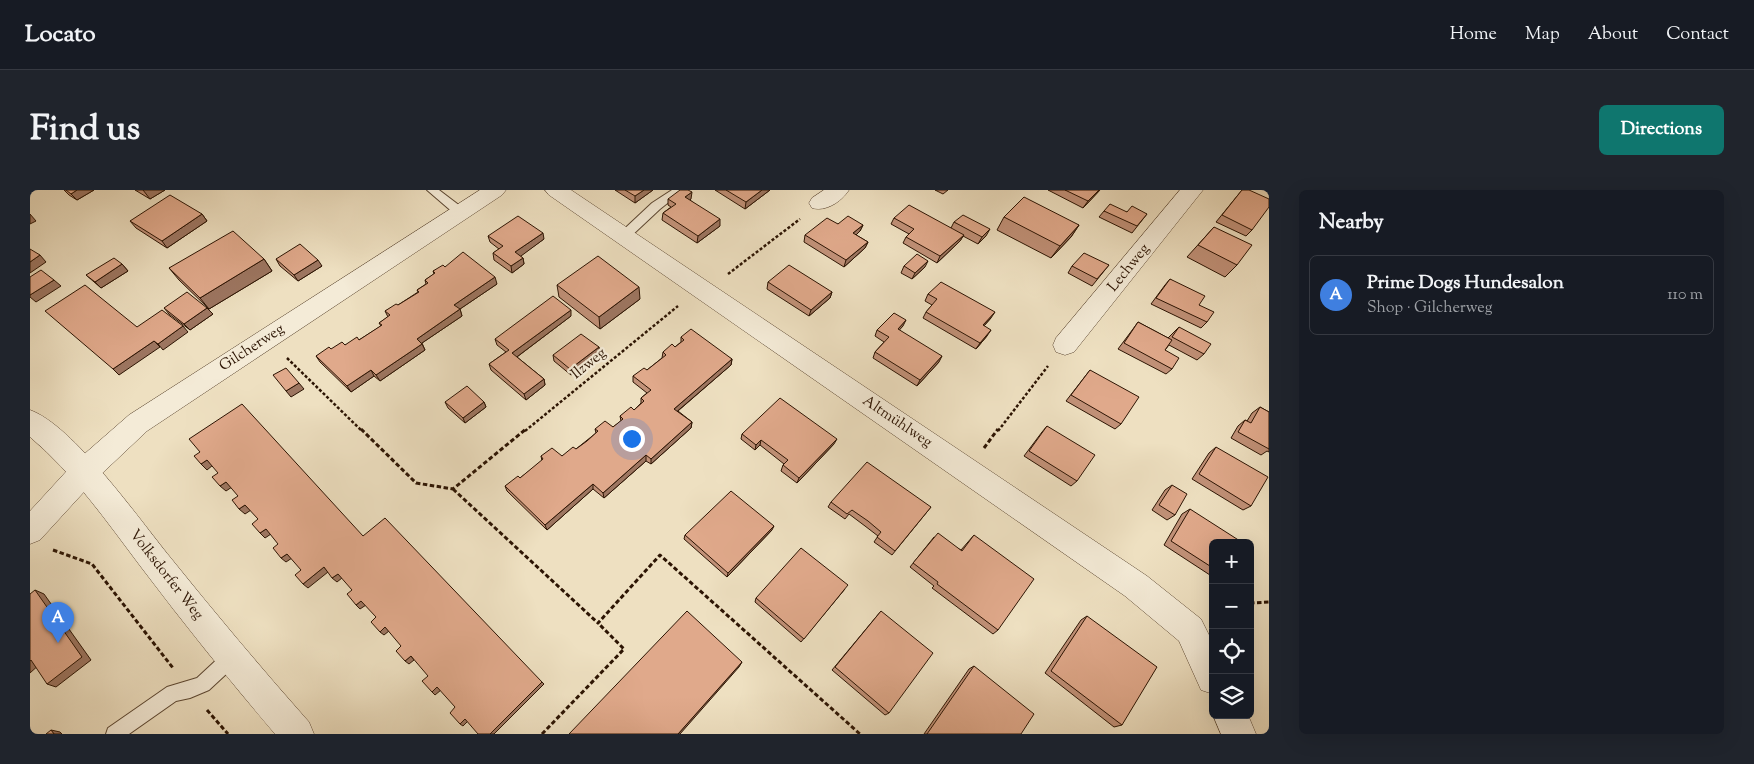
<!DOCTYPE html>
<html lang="en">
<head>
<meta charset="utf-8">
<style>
	:root { --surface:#171b24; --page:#20242c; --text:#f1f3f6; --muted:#9ea1a6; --line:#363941; --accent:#0f766e }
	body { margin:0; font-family:"Sorts Mill Goudy",serif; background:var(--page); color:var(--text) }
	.controls { position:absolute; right:15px; bottom:15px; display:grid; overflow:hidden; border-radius:8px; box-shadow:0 5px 20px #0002 }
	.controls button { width:45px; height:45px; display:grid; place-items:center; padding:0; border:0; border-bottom:1px solid var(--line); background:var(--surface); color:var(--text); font:25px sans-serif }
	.you { position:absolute; left:601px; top:248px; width:18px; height:18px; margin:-12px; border:4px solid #fff; border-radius:50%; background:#1a73e8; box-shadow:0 0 0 8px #1a73e833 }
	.badge { display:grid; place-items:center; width:32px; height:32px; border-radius:50%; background:var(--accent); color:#fff; font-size:16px; font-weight:700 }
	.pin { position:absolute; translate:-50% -41px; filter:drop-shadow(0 1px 2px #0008) }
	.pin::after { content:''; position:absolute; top:26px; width:18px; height:15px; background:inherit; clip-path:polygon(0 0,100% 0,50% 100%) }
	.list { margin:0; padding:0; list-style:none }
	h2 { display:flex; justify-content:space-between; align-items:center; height:65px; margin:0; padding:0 20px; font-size:21px }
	h2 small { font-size:16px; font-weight:400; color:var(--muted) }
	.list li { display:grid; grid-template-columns:32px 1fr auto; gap:15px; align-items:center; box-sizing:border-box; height:80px; margin:0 10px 10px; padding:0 10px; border:1px solid var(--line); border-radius:8px }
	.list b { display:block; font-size:19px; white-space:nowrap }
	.list p { margin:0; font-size:16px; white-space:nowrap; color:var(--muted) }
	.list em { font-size:16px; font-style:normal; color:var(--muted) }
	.icon { flex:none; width:28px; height:28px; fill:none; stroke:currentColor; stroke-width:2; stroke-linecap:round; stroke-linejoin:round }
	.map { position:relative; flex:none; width:1239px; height:544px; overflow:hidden; border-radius:8px }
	header { display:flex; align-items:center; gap:30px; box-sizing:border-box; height:70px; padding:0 25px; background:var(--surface); border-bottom:1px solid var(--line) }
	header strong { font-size:24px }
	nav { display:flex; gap:28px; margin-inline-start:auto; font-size:18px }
	.intro { display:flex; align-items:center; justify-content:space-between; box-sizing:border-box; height:120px; padding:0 30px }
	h1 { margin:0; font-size:35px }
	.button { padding:12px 22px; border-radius:8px; background:var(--accent); color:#fff; font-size:18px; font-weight:700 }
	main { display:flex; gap:30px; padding:0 30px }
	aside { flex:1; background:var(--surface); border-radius:8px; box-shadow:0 5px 20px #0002 }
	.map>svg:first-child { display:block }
</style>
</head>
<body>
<header>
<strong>Locato</strong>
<nav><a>Home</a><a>Map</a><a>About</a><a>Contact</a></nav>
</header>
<div class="intro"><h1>Find us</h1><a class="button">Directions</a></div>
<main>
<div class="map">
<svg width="1239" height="544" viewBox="0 0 1239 544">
	<rect width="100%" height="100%" fill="#eee0c1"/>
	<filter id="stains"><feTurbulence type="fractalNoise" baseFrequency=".004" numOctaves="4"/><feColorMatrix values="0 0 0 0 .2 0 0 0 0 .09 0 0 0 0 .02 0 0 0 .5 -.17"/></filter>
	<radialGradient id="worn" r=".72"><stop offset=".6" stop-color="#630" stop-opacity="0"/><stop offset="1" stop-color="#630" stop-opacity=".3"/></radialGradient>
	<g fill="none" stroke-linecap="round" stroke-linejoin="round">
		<defs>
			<path id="service" d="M397,0H409L434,19L435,22L434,25H426Z
				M642,0H654L630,19L598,49H590L588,46L590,43L622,13Z
				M201,460L207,462L209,468L207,474L179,500L160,508L146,511L99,544H76L78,538L137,497L167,488L195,462Z"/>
			<path id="minor" d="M450,0H476L472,5L117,241L64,291L10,350L0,354V321L44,273L99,225Z
				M515,0H541L1117,386L1171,429L1183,453V504L1171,500L1149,451L1095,406L519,5Z
				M794,0H819C811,12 796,22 782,18L779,13L782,8Z
				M1150,0H1173L1044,162L1035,165L1026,162L1023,155L1026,148Z
				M1183,525H1218L1226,544H1191Z"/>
			<path id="tertiary" d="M0,220C43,235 109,329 140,367C185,423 231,478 279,532L284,544H245C199,490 154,434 111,377C77,332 44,284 0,247Z"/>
		</defs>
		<!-- service casing -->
		<use href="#service" stroke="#5c4732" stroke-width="2"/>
		<!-- minor casing -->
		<use href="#minor" stroke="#5c4732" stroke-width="1"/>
		<!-- tertiary casing -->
		<use href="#tertiary" stroke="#5c4732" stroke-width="1"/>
		<!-- path-far1 -->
		<path stroke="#2c1403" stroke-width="2.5" stroke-dasharray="3 2" stroke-linecap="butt" d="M698,84L770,29
			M257,168L332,241
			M495,241L648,116
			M968,241L1018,176"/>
		<!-- path -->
		<path stroke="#2c1403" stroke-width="3" stroke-dasharray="4.5 2.5" stroke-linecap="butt" d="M331,239L386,293L423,299L496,239
			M954,258L968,239
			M423,299L568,433L630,365L830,544
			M23,360L62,374L143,478
			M1220,413L1239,412
			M177,520L198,544
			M512,544L594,459L568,433"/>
		<!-- service -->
		<use href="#service" fill="#f4ebd7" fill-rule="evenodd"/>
		<!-- minor -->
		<use href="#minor" fill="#f4ebd7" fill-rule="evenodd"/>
		<!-- tertiary -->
		<use href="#tertiary" fill="#f4ebd7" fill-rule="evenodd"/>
	</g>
	<!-- wall -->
	<path fill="#c19178" stroke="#2c1403" d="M34,0H64L47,10L39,5Z
		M105,0H135L120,9Z
		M585,0H623L605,13Z
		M685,0H740L715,19Z
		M905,0H918L913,4Z
		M1018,0H1070L1053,18Z
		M1212,0L1222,40L1216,46L1186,32Z
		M638,9H661L660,10L690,36L667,53L632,30L633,23L641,17L638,15Z
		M1074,21L1097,22L1117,24L1102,43L1069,27Z
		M172,24L177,31L137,58L106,38L100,31Z
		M974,27L1049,35L1041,47L1021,68L967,40Z
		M864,28L921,38L924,32L956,46L948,54L933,46L930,51L907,73L873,53L876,47L879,44L861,34Z
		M808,34L833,35L830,41L826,45L838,52L835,58L814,77L774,52L775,45Z
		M1184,37L1207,75L1195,87L1157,67Z
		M458,46L514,49L490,66L493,68L494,74L482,83L464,70L463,63L469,59L460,52Z
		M234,69L242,81L179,119L149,90L139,78Z
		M246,69L292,76L268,91L250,76Z
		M92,74L98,81L71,98L56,85Z
		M1079,75L1062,96L1038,83L1042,76Z
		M874,76L895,77L882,89L871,83Z
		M415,77L467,94L430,119L432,126L392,153L395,160L350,191L344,186L321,202L290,172L286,166L329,150L351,136L349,133L358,127L355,121L368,115L388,102L387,100L396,94L395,90L404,84L403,81Z
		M1140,89L1169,115L1177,132L1171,138L1121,114L1135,95Z
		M738,92L802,102L800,108L779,126L737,99Z
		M527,95L610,109L570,139L529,107Z
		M898,104L961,128L954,136L957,146L946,159L893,128L896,122L902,115L895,111Z
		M134,118L183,124L160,140L139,124Z
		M541,126L487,167L514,189L515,195L496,210L461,180L459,174L476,162L467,155L465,149Z
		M1108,132L1138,148L1149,137L1174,164L1167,170L1139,155L1135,160L1142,179L1136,184L1088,159L1103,139Z
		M873,136L869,140L909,172L887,196L843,168L845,162L854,152L845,146L847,140Z
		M651,147L702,169L701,175L648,221L662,232L661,238L621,274L616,271L574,308L563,299L517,340L477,301L475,296L490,288L512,271L511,266H532L546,259L566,243L565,239L583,237L591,231L590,226L604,220L611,213V208L617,203L603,192V186L617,180L632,168L633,162L645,157L651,152Z
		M569,157V163L541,185L524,171L523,165Z
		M1060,180L1091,234L1085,239L1036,211Z
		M415,212H454L456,217L435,233L418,218Z
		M1230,217L1239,222V262L1237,261L1231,265L1201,248L1208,236L1215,230L1217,231L1222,223Z
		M1017,236L1047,291L1041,296L994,266L1012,242Z
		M712,244L804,254L767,293L751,281L753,275L754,274L730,255L725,260L711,249Z
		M1186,257L1221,316L1213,320L1162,289L1179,263Z
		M1142,295L1145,325L1137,330L1122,320L1135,300Z
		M801,312L901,317L862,365L844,352L848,346L835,336L819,324L815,329L798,317Z
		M1160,319L1183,353V387L1134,355L1152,324Z
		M742,340L697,387L654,349L655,345Z
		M944,345L968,440L963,444L902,398L904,396L880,377L904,347L931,360Z
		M815,399L771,452L725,412L726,408Z
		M851,421L859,523L855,525L802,480Z
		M1057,426L1092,535L1084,537L1015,483L1051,430Z
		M944,476L991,544H894L939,479Z"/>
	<!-- shaded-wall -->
	<path fill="#9d7661" stroke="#2c1403" d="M47,0H64L47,10L41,4Z
		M113,0H135L120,9Z
		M614,0H623L605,13V6Z
		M732,0H740L715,19L716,12Z
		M1069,0H1070L1053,18L1058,11Z
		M662,2L661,9L655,14V7Z
		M0,24L6,31L0,34Z
		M172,24L177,31L137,58L132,51Z
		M690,29V36L667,53L668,46Z
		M833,35L830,41L821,50L823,43Z
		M1049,35L1041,47L1021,68L1030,56Z
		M960,39L956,46L948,54L952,47Z
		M513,43L514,49L487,69L485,62Z
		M934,45L930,51L907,73L910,66Z
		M838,52L835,58L814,77L816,70Z
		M10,65L16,72L0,83V72Z
		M493,68L494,74L482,83L481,76Z
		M234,69L242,81L179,119L170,108Z
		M288,70L292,76L268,91L264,85Z
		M898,71L895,77L882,89L885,83Z
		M92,74L98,81L71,98L65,92Z
		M465,87L467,94L427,121L424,115Z
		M24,90L31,96L6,112L0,107V105Z
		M609,97L610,109L570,139L569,127Z
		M802,102L800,108L779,126L781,120Z
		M177,118L183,124L160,140L154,134Z
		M430,119L432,126L389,155L387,149Z
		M541,120V126L484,169L482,163Z
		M965,122L961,128L949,141L953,135Z
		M876,130L873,136L865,145L868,139Z
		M153,136L158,142L133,160L128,154Z
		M961,140L957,146L946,159L950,153Z
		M124,151L130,157L89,185L83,179Z
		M392,154L395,160L350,191L346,185Z
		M569,157V163L541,185L540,179Z
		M912,166L909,172L887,196L890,190Z
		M702,169L701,175L644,224V219Z
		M341,180L344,186L321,202L317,196Z
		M514,189L515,195L496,210L494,204Z
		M269,193L274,199L261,207L256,201Z
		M454,212L456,217L435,233L433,228Z
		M662,232L661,238L621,274V269Z
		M807,249L804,254L767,293L769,288Z
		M731,250L730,255L725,260L726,255Z
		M616,265V271L574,308L573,303Z
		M177,270L183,275L177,280L171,274Z
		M196,292L202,297L196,301L190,296Z
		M563,294V299L517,340L515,335Z
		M215,315L221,320L215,324L209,319Z
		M744,336L742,340L697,387L698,383Z
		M236,339L241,344L235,348L230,343Z
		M257,364L262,368L256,372L251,368Z
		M294,377L298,382L278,398L273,394Z
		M308,384L312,388L307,392L302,388Z
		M5,400L14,404L61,470L26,497L17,494Z
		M331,411L336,415L330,419L326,415Z
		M355,437L359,441L354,445L350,442Z
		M381,466L384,470L379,474L375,471Z
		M1,470L11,473L0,483V471Z
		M712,472L709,477L650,544H648Z
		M512,492L514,494L464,544H460Z
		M407,497L411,500L405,505L402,502Z
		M435,529L438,531L433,536L430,534Z
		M21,540L30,542L32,544H24Z"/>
	<!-- building -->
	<path fill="#e0a98b" stroke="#2c1403" d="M36,0H47L41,4Z
		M595,0H614L605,6Z
		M650,0H658L662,2L655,7L690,29L668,46L633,23L646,14L638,9Z
		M696,0H732L716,12Z
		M1035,0H1069L1058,11Z
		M1212,0H1219L1239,9V17L1222,40L1192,25Z
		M140,5L172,24L132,51L100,31Z
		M994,7L1049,35L1030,56L974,27Z
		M1080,14L1097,22L1102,16L1117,24L1107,36L1074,21Z
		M879,15L934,45L910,66L876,47L884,39L864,28Z
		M933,25L960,39L952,47L924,32Z
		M488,26L513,43L485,62L493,68L481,76L463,63L473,56L458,46Z
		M818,26L833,35L823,43L838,52L816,70L775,45L797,28L808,34Z
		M1184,37L1222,55L1207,75L1168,55Z
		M203,41L234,69L170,108L139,78Z
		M270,54L288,70L264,85L246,69Z
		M0,59L10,65L0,72Z
		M433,62L465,87L424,115L430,119L387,149L392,154L346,185L341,180L317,196L286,166L299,157L301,159L312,152L315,155L327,147L329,150L352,135L349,133L360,125L355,121L366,114L368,115L389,102L387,100L398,93L395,90L405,83L403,81L413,75L415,77Z
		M1054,63L1079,75L1067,89L1042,76Z
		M887,64L898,71L885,83L874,76Z
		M568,66L609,97L569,127L527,95Z
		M84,68L92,74L65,92L56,85Z
		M759,75L802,102L781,120L738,92Z
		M11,80L24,90L0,105V87Z
		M1140,89L1175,106L1169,115L1184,122L1177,132L1126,108Z
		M911,92L965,122L953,135L961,140L950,153L896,122L907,109L898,104Z
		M55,95L107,137L132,120L153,136L128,154L124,151L83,179L15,121Z
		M157,102L177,118L154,134L134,118Z
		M523,106L541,120L482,163L514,189L494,204L459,174L479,160L465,149Z
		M864,123L876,130L868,139L912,166L890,190L845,162L859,147L847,140Z
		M1108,132L1142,150L1135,160L1149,168L1142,179L1094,153Z
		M1149,137L1181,154L1174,164L1142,147Z
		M661,139L702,169L644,219L662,232L621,269L616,265L573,303L563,294L515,335L475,296L488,286L490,288L513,269L511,266L522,258L532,266L543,257L546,259L557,251L568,241L565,239L575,231L583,237L593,229L590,226L601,217L604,220L614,211L611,208L621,200L603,186L614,178L617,180L636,165L633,162L642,154L645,157L654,150L651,147Z
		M551,144L569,157L540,179L523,165Z
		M256,178L269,193L256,201L243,185Z
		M1060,180L1109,207L1091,234L1041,205Z
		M437,196L454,212L433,228L415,212Z
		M750,208L807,249L769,288L753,275L758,270L731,250L726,255L712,244Z
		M212,214L333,346L355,328L512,492L460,544H448L435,529L430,534L420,523L425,517L407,497L402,502L392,491L398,486L381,466L375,471L366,461L371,456L355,437L350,442L341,432L346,427L331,411L326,415L317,404L322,400L308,384L302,388L294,377L273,394L265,385L271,380L257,364L251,368L243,358L248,354L236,339L230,343L222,334L228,329L215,315L209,319L202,310L208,306L196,292L190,296L182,287L188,283L177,270L171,274L164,266L170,262L159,249Z
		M1230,217L1239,222V259L1208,242L1215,230L1221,233Z
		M1017,236L1065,265L1047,291L999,261Z
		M1186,257L1238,287L1221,316L1169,284Z
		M837,272L901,317L865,361L847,347L851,342L838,331L822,320L817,324L801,312Z
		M1142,295L1157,304L1145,325L1129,315Z
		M701,301L744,336L698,383L655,345Z
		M1160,319L1210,351L1209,353H1183V378L1141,351Z
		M908,343L932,361L944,345L1004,389L968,440L907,394L908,392L883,373Z
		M771,358L818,395L774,449L726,408Z
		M5,400L52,467L17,494L1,470L0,471V404Z
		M657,421L712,472L648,544H539Z
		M851,421L903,463L859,523L805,477Z
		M1057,426L1127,477L1092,535L1021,481Z
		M944,476L1004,524L991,544H897Z
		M21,540L24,544H16Z"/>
	<g text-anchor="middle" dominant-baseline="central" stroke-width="4.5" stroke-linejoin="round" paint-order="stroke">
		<!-- street labels -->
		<g font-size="15" fill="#2c1403" stroke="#f4ebd7">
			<text transform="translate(1099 78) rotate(-51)">Lechweg</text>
			<text transform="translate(222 158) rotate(-33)">Gilcherweg</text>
			<text transform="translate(559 174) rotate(-39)">Ilzweg</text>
			<text transform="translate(867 232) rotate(34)">Altmühlweg</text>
			<text transform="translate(136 385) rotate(52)">Volksdorfer Weg</text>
		</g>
	</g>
	<rect width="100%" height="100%" filter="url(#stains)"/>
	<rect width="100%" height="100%" fill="url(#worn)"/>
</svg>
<div class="controls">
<button>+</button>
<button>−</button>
<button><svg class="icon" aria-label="locate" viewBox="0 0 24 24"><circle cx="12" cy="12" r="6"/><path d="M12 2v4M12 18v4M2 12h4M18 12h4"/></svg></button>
<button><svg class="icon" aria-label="layers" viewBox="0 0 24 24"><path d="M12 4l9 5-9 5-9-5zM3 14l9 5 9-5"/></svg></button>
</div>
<div class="you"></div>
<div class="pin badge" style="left:28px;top:453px;background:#3f7fe0">A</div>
</div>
<aside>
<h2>Nearby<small></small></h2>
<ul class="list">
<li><span class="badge" style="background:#3f7fe0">A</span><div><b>Prime Dogs Hundesalon</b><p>Shop · Gilcherweg</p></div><em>110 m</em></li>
</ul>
</aside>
</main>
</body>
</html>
